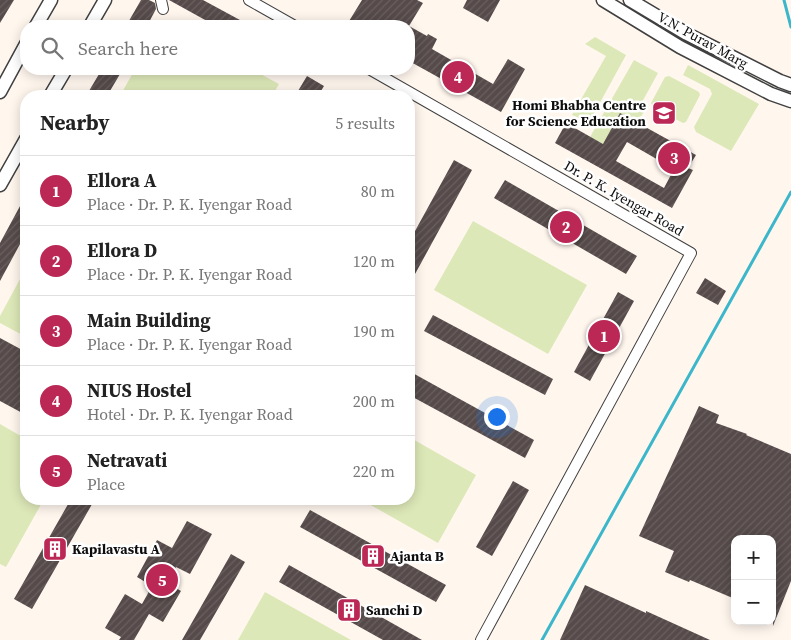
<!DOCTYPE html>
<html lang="en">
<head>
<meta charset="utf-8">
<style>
	:root { --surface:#fff; --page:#f6f6f6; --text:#222; --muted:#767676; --line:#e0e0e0; --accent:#bb2855 }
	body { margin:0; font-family:"Source Serif 4",serif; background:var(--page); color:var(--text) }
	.controls { position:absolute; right:15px; bottom:15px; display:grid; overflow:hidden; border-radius:10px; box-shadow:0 2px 12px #0003 }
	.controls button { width:45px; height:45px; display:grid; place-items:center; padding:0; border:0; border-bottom:1px solid var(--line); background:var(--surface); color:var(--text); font:25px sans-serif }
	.you { position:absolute; left:496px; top:416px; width:18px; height:18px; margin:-12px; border:4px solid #fff; border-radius:50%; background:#1a73e8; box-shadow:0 0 0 8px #1a73e833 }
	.badge { display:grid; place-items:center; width:32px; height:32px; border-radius:50%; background:var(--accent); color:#fff; font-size:16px; font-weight:700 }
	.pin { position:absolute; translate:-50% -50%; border:2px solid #fff; box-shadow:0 1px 5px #0006 }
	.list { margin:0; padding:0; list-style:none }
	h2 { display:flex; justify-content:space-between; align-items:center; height:65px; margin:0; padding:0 20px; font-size:21px }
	h2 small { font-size:16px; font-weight:400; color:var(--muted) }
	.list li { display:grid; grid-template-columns:32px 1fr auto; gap:15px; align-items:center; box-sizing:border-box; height:70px; padding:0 20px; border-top:1px solid var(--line) }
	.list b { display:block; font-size:19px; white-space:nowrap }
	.list p { margin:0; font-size:16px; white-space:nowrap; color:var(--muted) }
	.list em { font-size:16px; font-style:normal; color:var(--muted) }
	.icon { flex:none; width:28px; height:28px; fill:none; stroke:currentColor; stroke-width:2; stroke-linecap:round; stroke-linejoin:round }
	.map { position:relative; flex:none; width:791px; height:640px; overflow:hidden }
	.search { position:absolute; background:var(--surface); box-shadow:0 2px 12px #0003; left:20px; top:20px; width:395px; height:55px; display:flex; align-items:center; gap:12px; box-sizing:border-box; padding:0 18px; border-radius:20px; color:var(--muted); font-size:19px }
	.panel { position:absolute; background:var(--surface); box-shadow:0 2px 12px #0003; left:20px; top:90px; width:395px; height:415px; border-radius:20px }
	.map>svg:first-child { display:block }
</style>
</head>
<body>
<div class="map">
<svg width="791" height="640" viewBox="0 0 791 640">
	<defs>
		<pattern id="building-hatch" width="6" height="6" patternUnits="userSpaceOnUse" patternTransform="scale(1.25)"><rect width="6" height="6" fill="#564b4a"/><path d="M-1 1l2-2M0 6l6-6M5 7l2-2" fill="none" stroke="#696060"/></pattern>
	</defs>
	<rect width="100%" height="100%" fill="#fff7ee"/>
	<!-- grass -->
	<path fill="#dde8b8" d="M595,37L626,55L590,121L587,122L572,115L606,56L585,44Z
		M634,60L658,73L641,104L644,112L637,122L603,144L590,137Z
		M688,65L759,104L731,151L696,132L694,127L712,94L710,89L683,75Z
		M135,69H251L279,84L272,96H120Z
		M669,76L699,92L700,95L686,122L683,123L653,107L651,103L665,77Z
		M473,221L587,285L548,354L434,290Z
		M26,268V337L0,323V316Z
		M0,424L26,439V499H44L6,567L0,564Z
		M409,437L476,475L438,543L360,499H409Z
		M265,592L351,640H238Z"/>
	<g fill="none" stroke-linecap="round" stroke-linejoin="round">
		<!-- stream -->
		<path stroke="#3cb6ca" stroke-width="3" d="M784,0L791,27
			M542,640L791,192"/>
	</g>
	<!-- building -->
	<path fill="url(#building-hatch)" fill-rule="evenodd" d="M0,0H14L0,23Z
		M141,0H149L155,3L156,9L147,26H126Z
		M169,0H203L251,26H216Z
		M362,0H417L423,3L409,26L427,36L428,34L437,39L432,49L493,84L508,59L525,69L501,112L409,61V26H346Z
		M467,0H500L488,22L463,8Z
		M102,69H123L107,96H86Z
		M307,76L324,86L318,96H295Z
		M620,113L696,155L688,168L693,170L672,208L555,143L566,123L603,144ZM627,142L674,169L664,188L616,161Z
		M454,160L472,170L409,285V242Z
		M505,180L637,256L626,274L494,198Z
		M26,195V233L0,281V243Z
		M705,278L726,291L718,305L696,293Z
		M618,292L634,301L590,381L574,372Z
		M433,315L553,379L545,395L424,331Z
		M0,338L26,352V415L0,401Z
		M409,371L534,440L525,458L409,395Z
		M699,406L719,415L716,423L747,434L746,435L791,454V581L773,626L772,539H735V599L690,580L689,582L665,572L674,551L639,536Z
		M513,481L529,490L492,556L476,547Z
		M71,499H95L32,609L14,599Z
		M310,510L446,585L436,602L300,527Z
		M187,521L212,534L190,574L176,567L167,583L181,591L163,622L149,614L134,640H119L121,637L105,628L125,594L142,604L152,586L137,577L157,540L172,548Z
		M231,554L245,562L200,640H182Z
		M289,565L422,640H383L279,582Z
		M585,585L646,613V611L710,640H560Z"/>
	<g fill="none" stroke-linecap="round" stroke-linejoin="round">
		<defs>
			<path id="minor" d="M161,0L163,9
				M249,0L295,26
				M369,69L691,253L481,640"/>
			<path id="tertiary" d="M603,0L680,47L771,94L791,101
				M630,0L687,34L780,81L791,85
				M36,26L51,0
				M90,26L105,0
				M0,92L26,44
				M50,96L66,69
				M0,185L26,139"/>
		</defs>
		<!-- minor casing -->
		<use href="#minor" stroke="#404040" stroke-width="12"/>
		<!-- tertiary casing -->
		<use href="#tertiary" stroke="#404040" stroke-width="15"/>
		<!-- minor -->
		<use href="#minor" stroke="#fff" stroke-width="10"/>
		<!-- tertiary -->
		<use href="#tertiary" stroke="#fff" stroke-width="12"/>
	</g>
	<!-- icons -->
	<defs>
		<symbol id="university-square" viewBox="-11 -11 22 22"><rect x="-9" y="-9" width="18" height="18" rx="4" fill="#bb2855" stroke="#fff"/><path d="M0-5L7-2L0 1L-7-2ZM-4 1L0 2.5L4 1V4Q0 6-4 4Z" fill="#fff"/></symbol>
		<symbol id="building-square" viewBox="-11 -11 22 22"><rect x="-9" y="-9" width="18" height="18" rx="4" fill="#bb2855" stroke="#fff"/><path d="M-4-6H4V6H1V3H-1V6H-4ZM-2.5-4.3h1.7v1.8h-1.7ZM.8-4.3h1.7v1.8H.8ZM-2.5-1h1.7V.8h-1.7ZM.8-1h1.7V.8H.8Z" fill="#fff"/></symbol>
	</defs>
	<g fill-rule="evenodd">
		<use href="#university-square" x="650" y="99" width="28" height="28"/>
		<use href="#building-square" x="41" y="535" width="28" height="28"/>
		<use href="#building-square" x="359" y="542" width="28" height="28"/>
		<use href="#building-square" x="335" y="596" width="28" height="28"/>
	</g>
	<g text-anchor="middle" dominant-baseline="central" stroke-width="5" stroke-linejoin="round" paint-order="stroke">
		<!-- street labels -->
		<g font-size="14" fill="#0d0d0d" stroke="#fff">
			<text transform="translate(703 40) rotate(29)">V.N. Purav Marg</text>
			<text transform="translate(624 198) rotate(30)">Dr. P. K. Iyengar Road</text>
		</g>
		<!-- poi labels -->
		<g font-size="14" font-weight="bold" fill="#0d0d0d" stroke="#fff" text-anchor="start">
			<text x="646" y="105" text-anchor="end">Homi Bhabha Centre<tspan x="646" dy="16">for Science Education</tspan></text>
			<text x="72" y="549">Kapilavastu A</text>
			<text x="390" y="556">Ajanta B</text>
			<text x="366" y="610">Sanchi D</text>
		</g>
	</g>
</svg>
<div class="controls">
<button>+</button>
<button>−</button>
</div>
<div class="you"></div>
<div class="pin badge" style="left:604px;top:336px">1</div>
<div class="pin badge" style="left:566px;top:227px">2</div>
<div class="pin badge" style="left:674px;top:158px">3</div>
<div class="pin badge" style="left:458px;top:77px">4</div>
<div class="pin badge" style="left:162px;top:580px">5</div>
<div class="search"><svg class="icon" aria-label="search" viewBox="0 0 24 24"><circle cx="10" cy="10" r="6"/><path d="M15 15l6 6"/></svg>Search here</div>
<section class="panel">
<h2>Nearby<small>5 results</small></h2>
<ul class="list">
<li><span class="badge">1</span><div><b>Ellora A</b><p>Place · Dr. P. K. Iyengar Road</p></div><em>80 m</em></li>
<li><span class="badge">2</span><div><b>Ellora D</b><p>Place · Dr. P. K. Iyengar Road</p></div><em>120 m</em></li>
<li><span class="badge">3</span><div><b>Main Building</b><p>Place · Dr. P. K. Iyengar Road</p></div><em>190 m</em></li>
<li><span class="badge">4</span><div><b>NIUS Hostel</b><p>Hotel · Dr. P. K. Iyengar Road</p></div><em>200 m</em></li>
<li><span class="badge">5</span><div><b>Netravati</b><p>Place</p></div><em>220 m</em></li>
</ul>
</section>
</div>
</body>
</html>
